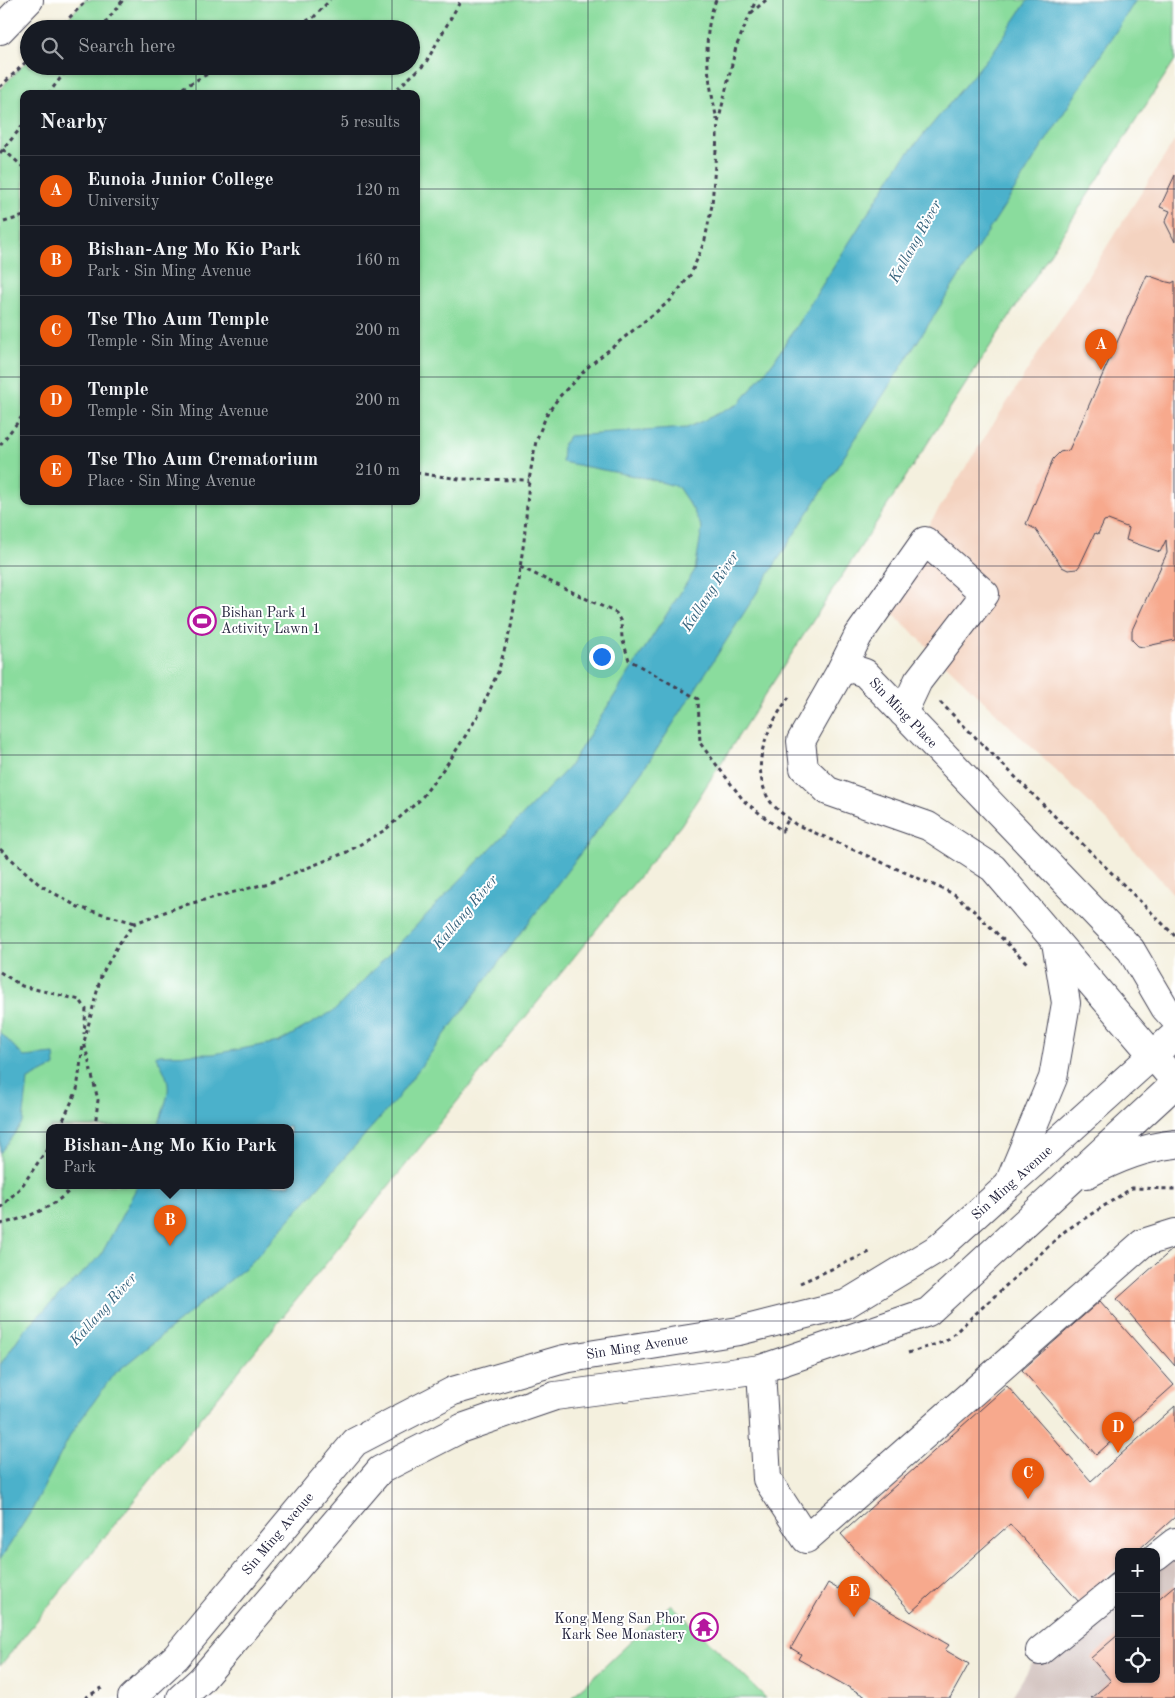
<!DOCTYPE html>
<html lang="en">
<head>
<meta charset="utf-8">
<style>
	:root { --surface:#171b24; --page:#20242c; --text:#f1f3f6; --muted:#9ea1a6; --line:#363941; --accent:#ea580c }
	body { margin:0; font-family:"Old Standard TT",serif; background:var(--page); color:var(--text) }
	.controls { position:absolute; right:15px; bottom:15px; display:grid; overflow:hidden; border-radius:10px; box-shadow:0 1px 4px #0004 }
	.controls button { width:45px; height:45px; display:grid; place-items:center; padding:0; border:0; border-bottom:1px solid var(--line); background:var(--surface); color:var(--text); font:25px sans-serif }
	.you { position:absolute; left:601px; top:656px; width:18px; height:18px; margin:-12px; border:4px solid #fff; border-radius:50%; background:#1a73e8; box-shadow:0 0 0 8px #1a73e833 }
	.badge { display:grid; place-items:center; width:32px; height:32px; border-radius:50%; background:var(--accent); color:#fff; font-size:16px; font-weight:700 }
	.pin { position:absolute; translate:-50% -41px; filter:drop-shadow(0 1px 2px #0008) }
	.pin::after { content:''; position:absolute; top:26px; width:18px; height:15px; background:inherit; clip-path:polygon(0 0,100% 0,50% 100%) }
	.popup { position:absolute; left:46px; top:1124px; width:248px; height:65px; box-sizing:border-box; display:grid; place-content:center; border-radius:10px; background:var(--surface); filter:drop-shadow(0 1px 4px #0005); font-size:16px; white-space:nowrap; color:var(--muted) }
	.popup b { font-size:19px; color:var(--text) }
	.popup::after { content:''; position:absolute; left:50%; top:100%; margin-left:-10px; border:10px solid transparent; border-top-color:var(--surface) }
	.list { margin:0; padding:0; list-style:none }
	h2 { display:flex; justify-content:space-between; align-items:center; height:65px; margin:0; padding:0 20px; font-size:21px }
	h2 small { font-size:16px; font-weight:400; color:var(--muted) }
	.list li { display:grid; grid-template-columns:32px 1fr auto; gap:15px; align-items:center; box-sizing:border-box; height:70px; padding:0 20px; border-top:1px solid var(--line) }
	.list b { display:block; font-size:19px; white-space:nowrap }
	.list p { margin:0; font-size:16px; white-space:nowrap; color:var(--muted) }
	.list em { font-size:16px; font-style:normal; color:var(--muted) }
	.icon { flex:none; width:28px; height:28px; fill:none; stroke:currentColor; stroke-width:2; stroke-linecap:round; stroke-linejoin:round }
	.map { position:relative; flex:none; width:1175px; height:1698px; overflow:hidden }
	.search { position:absolute; background:var(--surface); box-shadow:0 1px 4px #0004; left:20px; top:20px; width:400px; height:55px; display:flex; align-items:center; gap:12px; box-sizing:border-box; padding:0 18px; border-radius:28px; color:var(--muted); font-size:19px }
	.panel { position:absolute; background:var(--surface); box-shadow:0 1px 4px #0004; left:20px; top:90px; width:400px; height:415px; border-radius:10px }
	.map>svg:first-child { display:block }
</style>
</head>
<body>
<div class="map">
<svg width="1175" height="1698" viewBox="0 0 1175 1698">
	<rect width="100%" height="100%" fill="#fff"/>
	<filter id="ink" filterUnits="userSpaceOnUse"><feTurbulence type="fractalNoise" baseFrequency=".02" numOctaves="2"/><feDisplacementMap in="SourceGraphic" scale="10" xChannelSelector="R" yChannelSelector="G"/><feConvolveMatrix kernelMatrix="1 2 1 2 8 2 1 2 1" color-interpolation-filters="sRGB"/></filter>
	<filter id="wash" filterUnits="userSpaceOnUse"><feTurbulence type="fractalNoise" baseFrequency=".0096" numOctaves="4" result="noise"/><feDisplacementMap in="SourceGraphic" scale="20" xChannelSelector="R" yChannelSelector="G"/><feGaussianBlur stdDeviation="1.12" result="paint"/><feColorMatrix in="noise" values="0 0 0 0 0 0 0 0 0 0 0 0 0 0 0 0 0 1.4 0 .05"/><feComposite in="paint" operator="in"/></filter>
	<g filter="url(#wash)">
		<rect width="100%" height="100%" fill="#f4f0de"/>
		<!-- built -->
		<path fill="#f4d3c0" d="M1175,140V896L1111,824L880,601Z"/>
		<!-- industrial -->
		<path fill="#d0c0bc" d="M1175,1542V1698H1011L1040,1651L1119,1587V1679H1156V1557Z"/>
		<!-- green -->
		<path fill="#8adc9d" stroke="#567f6c" fill-rule="evenodd" d="M85,0H1175V60L681,825L0,1666V89L29,59V66H411V29H58ZM24,94H416V501H24ZM50,1127H290V1185H50Z
			M671,1604L766,1698H571Z"/>
		<!-- water -->
		<path fill="#4cb1cb" stroke="#376a83" d="M1028,0H1136L648,763L395,1101L250,1264L113,1375L72,1432L32,1510L0,1560V1365L24,1330L101,1255L138,1185H290V1127H158C168,1092 176,1088 155,1055L213,1054L279,1042L335,1010L568,768L695,570L702,528L692,508L678,487L650,479L562,462L563,445L569,436L687,428L739,404L774,361L899,164L995,49Z
			M0,1032L24,1057L54,1054L55,1066L28,1080L23,1122L0,1153Z"/>
		<g id="blocks">
			<!-- building -->
			<path fill="#f7a98d" d="M1175,175V242L1165,222L1170,211L1160,207Z
				M1147,275L1167,282L1172,283L1175,281V640L1143,647L1138,646L1132,640V630L1167,553L1166,540L1160,552L1126,540L1129,528L1108,520L1104,521L1098,534L1095,533L1080,565L1077,569L1068,570L1062,567L1035,529L1026,524L1053,459L1060,452L1069,450Z
				M1175,1247V1366L1117,1299Z
				M1100,1301L1174,1385L1096,1455L1022,1370Z
				M1007,1386L1091,1481L1175,1406V1517L1136,1552H1119V1567L1079,1602L1010,1524L911,1612L841,1534Z
				M828,1583L838,1589L841,1583L949,1645L945,1650L969,1664L950,1698H868L798,1659L801,1654L791,1648Z
				M1175,1585V1698H1091L1111,1681L1091,1658L1119,1634V1679H1156V1601Z"/>
		</g>
	</g>
	<g filter="url(#ink)">
		<use href="#blocks" fill-opacity="0" stroke="#424153" stroke-width="1"/>
		<g fill="none" stroke-linecap="round" stroke-linejoin="round">
			<defs>
				<path id="minor" d="M839,674L858,636L925,541L985,594L918,681L903,713
					M1175,1019L1165,1008L1131,950L865,673L850,668L839,674L801,741L804,768L828,791L928,826L993,868L1175,1081
					M761,1369L767,1479L806,1539L1143,1243L1175,1233
					M1156,1557L1175,1542
					M1040,1651L1119,1587"/>
				<path id="major" d="M0,30L29,0
					M1087,1174C1113,1160 1145,1147 1175,1144
					M1010,1181L1053,1078L1066,1003L1056,942
					M132,1698L176,1657L355,1442L453,1391L564,1359L739,1331L846,1304L940,1247L1175,1035
					M181,1698L201,1680L380,1470L462,1428L555,1396L761,1369L928,1312L1175,1084"/>
			</defs>
			<!-- minor casing -->
			<use href="#minor" stroke="#424153" stroke-width="30"/>
			<!-- major casing -->
			<use href="#major" stroke="#424153" stroke-width="30"/>
			<!-- path -->
			<path stroke="#424153" stroke-width="3" stroke-dasharray="4 4" stroke-linecap="butt" d="M716,0C700,38 709,82 717,120
				M751,13L766,0
				M58,29L87,0
				M100,29L123,0
				M292,29L314,17L330,0
				M0,87L29,59
				M48,94L70,66
				M177,94L184,87L222,66
				M391,94L425,64L461,0
				M3,149L24,168
				M0,153L24,124
				M4,222L24,216
				M0,445L24,414
				M416,473L460,479L529,480
				M520,567L616,613L621,622L622,638L629,660L698,699L700,743L744,801L782,831L789,818
				M789,697C769,726 750,760 767,796C773,808 785,815 795,824L954,894L974,911L1029,965
				M940,702L1175,936
				M0,849L40,885L78,907L135,923
				M0,972L22,986L80,1000L86,1009L84,1034
				M60,1127L77,1090L83,1045
				M95,1127L98,1100L84,1042L101,976L118,945L135,923L181,906L269,883L347,852L385,830L420,800L450,760L478,716L498,672L511,627L524,541L529,480L536,441L547,414L559,397L590,365L671,300L691,274L705,240L712,205L718,123L736,47L756,0
				M0,1208L22,1186L50,1145
				M0,1224C29,1218 55,1207 75,1185
				M800,1283L870,1252
				M908,1353L946,1341L1065,1231L1132,1188L1175,1189
				M85,1698L105,1686"/>
			<!-- minor -->
			<use href="#minor" stroke="#fff" stroke-width="28"/>
			<!-- major -->
			<use href="#major" stroke="#fff" stroke-width="28"/>
		</g>
	</g>
	<!-- grid -->
	<path fill="none" stroke="#22223b" stroke-width="1" stroke-opacity="0.55" d="M196,0V29M392,0V29M588,0V1698M783,0V1698M979,0V1698M196,66V94M392,66V94M0,189H24M416,189H1175M0,377H24M416,377H1175M196,501V1698M392,501V1698M0,566H1175M0,755H1175M0,943H1175M0,1132H1175M0,1321H1175M0,1509H1175"/>
	<!-- icons -->
	<defs>
		<symbol id="stadium-ring" viewBox="-11 -11 22 22"><circle r="9.5" fill="#fff" stroke="#b5179e" stroke-width="1.5"/><path d="M0-5a6.5 5 0 1 0 0 10a6.5 5 0 1 0 0-10ZM-3.5-1.8h7v3.6h-7Z" fill="#b5179e"/></symbol>
		<symbol id="temple-ring" viewBox="-11 -11 22 22"><circle r="9.5" fill="#fff" stroke="#b5179e" stroke-width="1.5"/><path d="M0-6L5-2H3V0L6.5 2.5H4V6H1.5V3h-3V6H-4V2.5H-6.5L-3 0V-2H-5Z" fill="#b5179e"/></symbol>
	</defs>
	<g fill-rule="evenodd">
		<use href="#stadium-ring" x="186" y="605" width="32" height="32"/>
		<use href="#temple-ring" x="688" y="1611" width="32" height="32"/>
	</g>
	<g text-anchor="middle" dominant-baseline="central" stroke-width="4" stroke-linejoin="round" paint-order="stroke">
		<!-- poi labels -->
		<g font-size="14" fill="#22223b" stroke="#fff" text-anchor="start">
			<text x="221" y="613">Bishan Park 1<tspan x="221" dy="16">Activity Lawn 1</tspan></text>
			<text x="685" y="1619" text-anchor="end">Kong Meng San Phor<tspan x="685" dy="16">Kark See Monastery</tspan></text>
		</g>
		<!-- street labels -->
		<g font-size="14" fill="#22223b" stroke="#fff">
			<text transform="translate(903 713) rotate(46)">Sin Ming Place</text>
			<text transform="translate(1012 1183) rotate(-42)">Sin Ming Avenue</text>
			<text transform="translate(637 1347) rotate(-9)">Sin Ming Avenue</text>
			<text transform="translate(278 1534) rotate(-50)">Sin Ming Avenue</text>
		</g>
		<!-- water labels -->
		<g font-size="15" font-style="italic" fill="#35627c" stroke="#fff">
			<text transform="translate(916 242) rotate(-61)">Kallang River</text>
			<text transform="translate(711 592) rotate(-57)">Kallang River</text>
			<text transform="translate(466 913) rotate(-50)">Kallang River</text>
			<text transform="translate(104 1310) rotate(-48)">Kallang River</text>
		</g>
	</g>
</svg>
<div class="controls">
<button>+</button>
<button>−</button>
<button><svg class="icon" aria-label="locate" viewBox="0 0 24 24"><circle cx="12" cy="12" r="6"/><path d="M12 2v4M12 18v4M2 12h4M18 12h4"/></svg></button>
</div>
<div class="you"></div>
<div class="pin badge" style="left:1101px;top:370px">A</div>
<div class="pin badge" style="left:170px;top:1246px">B</div>
<div class="popup"><b>Bishan-Ang Mo Kio Park</b>Park</div>
<div class="pin badge" style="left:1028px;top:1499px">C</div>
<div class="pin badge" style="left:1118px;top:1453px">D</div>
<div class="pin badge" style="left:854px;top:1617px">E</div>
<div class="search"><svg class="icon" aria-label="search" viewBox="0 0 24 24"><circle cx="10" cy="10" r="6"/><path d="M15 15l6 6"/></svg>Search here</div>
<section class="panel">
<h2>Nearby<small>5 results</small></h2>
<ul class="list">
<li><span class="badge">A</span><div><b>Eunoia Junior College</b><p>University</p></div><em>120 m</em></li>
<li><span class="badge">B</span><div><b>Bishan-Ang Mo Kio Park</b><p>Park · Sin Ming Avenue</p></div><em>160 m</em></li>
<li><span class="badge">C</span><div><b>Tse Tho Aum Temple</b><p>Temple · Sin Ming Avenue</p></div><em>200 m</em></li>
<li><span class="badge">D</span><div><b>Temple</b><p>Temple · Sin Ming Avenue</p></div><em>200 m</em></li>
<li><span class="badge">E</span><div><b>Tse Tho Aum Crematorium</b><p>Place · Sin Ming Avenue</p></div><em>210 m</em></li>
</ul>
</section>
</div>
</body>
</html>
